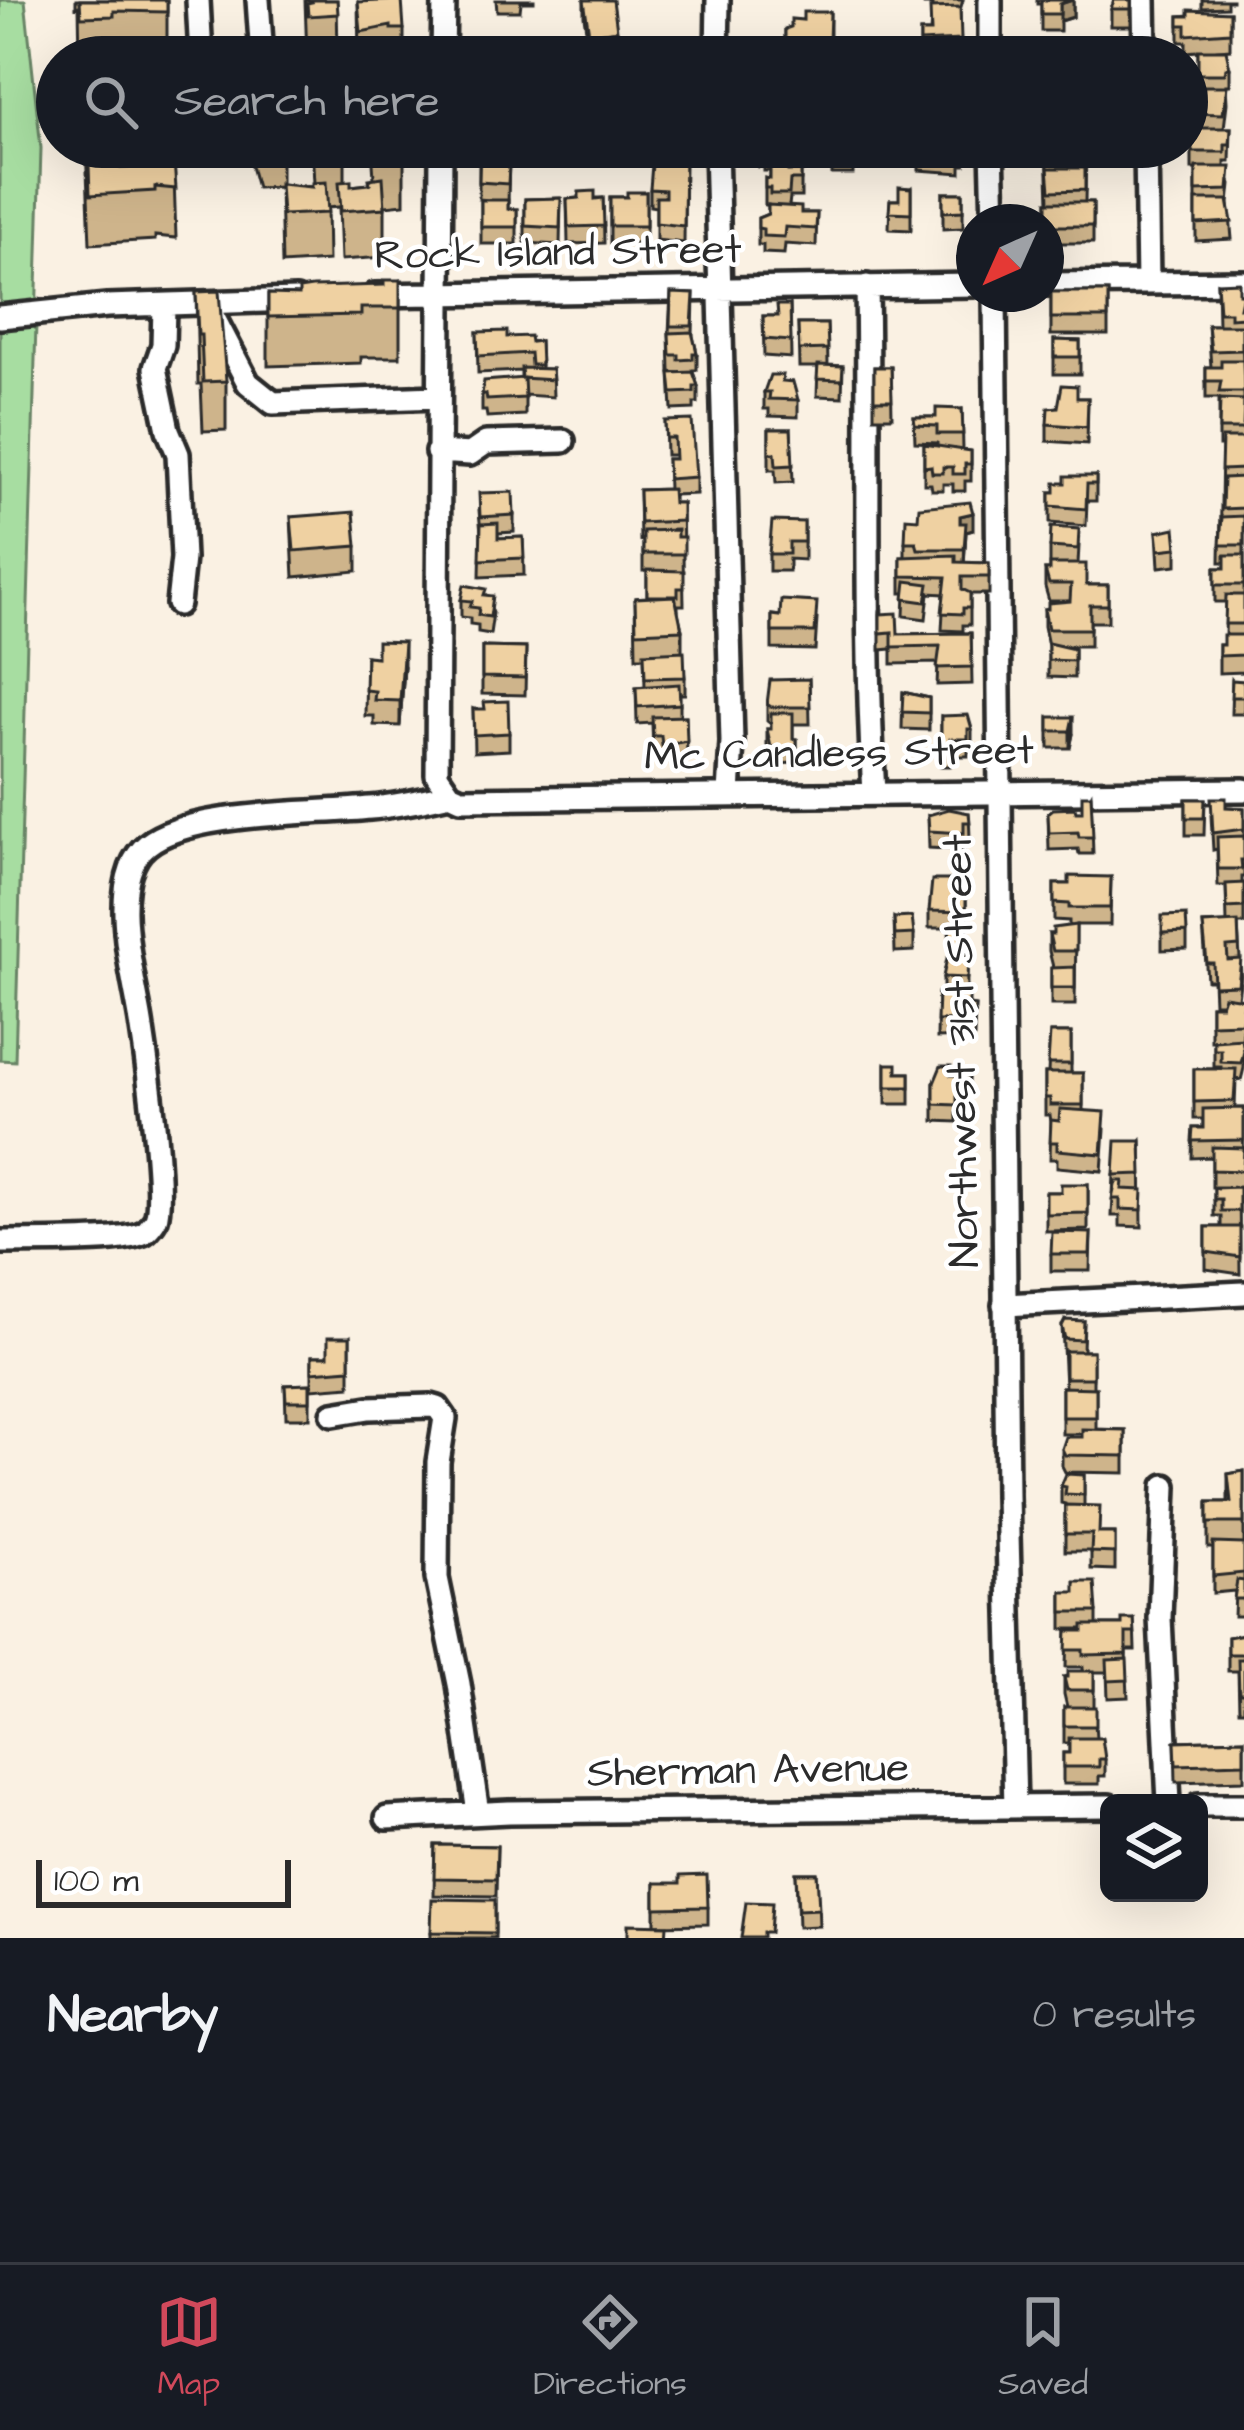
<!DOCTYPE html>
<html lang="en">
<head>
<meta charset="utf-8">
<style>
	:root { --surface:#171b24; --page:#242831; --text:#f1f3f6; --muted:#9ea1a6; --line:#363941; --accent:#d1495b }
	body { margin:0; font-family:"Architects Daughter",sans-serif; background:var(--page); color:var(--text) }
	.controls { position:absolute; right:36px; bottom:36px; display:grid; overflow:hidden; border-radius:18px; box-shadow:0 12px 48px #0002 }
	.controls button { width:108px; height:108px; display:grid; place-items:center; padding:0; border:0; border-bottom:3px solid var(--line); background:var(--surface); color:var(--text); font:60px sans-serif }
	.compass { position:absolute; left:956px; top:204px; width:108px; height:108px; border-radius:50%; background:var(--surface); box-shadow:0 12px 48px #0002; rotate:225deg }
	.scale { position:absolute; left:36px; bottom:30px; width:255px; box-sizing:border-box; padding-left:12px; border:6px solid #2b2b2b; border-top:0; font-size:33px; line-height:42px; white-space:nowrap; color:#2b2b2b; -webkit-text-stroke:9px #fff; paint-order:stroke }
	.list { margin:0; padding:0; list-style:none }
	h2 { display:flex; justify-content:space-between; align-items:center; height:156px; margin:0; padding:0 48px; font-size:51px }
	h2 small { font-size:39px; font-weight:400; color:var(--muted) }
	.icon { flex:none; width:66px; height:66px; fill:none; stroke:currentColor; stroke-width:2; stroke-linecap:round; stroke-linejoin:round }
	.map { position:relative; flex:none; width:1244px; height:1938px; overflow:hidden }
	.search { position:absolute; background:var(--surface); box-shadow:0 12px 48px #0002; left:36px; right:36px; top:36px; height:132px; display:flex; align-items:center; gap:30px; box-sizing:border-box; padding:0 42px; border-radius:66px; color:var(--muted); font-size:45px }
	.sheet { height:324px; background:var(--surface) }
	nav { display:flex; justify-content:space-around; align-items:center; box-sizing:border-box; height:168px; border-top:3px solid var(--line); background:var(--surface); font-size:33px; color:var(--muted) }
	nav a { display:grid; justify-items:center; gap:6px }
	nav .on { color:var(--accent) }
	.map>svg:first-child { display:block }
</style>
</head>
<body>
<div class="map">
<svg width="1244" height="1938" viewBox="0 0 1244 1938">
	<rect width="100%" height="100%" fill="#faf1e3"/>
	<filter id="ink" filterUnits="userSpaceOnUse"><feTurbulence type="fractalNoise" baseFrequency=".00833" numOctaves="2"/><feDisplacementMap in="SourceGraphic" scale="24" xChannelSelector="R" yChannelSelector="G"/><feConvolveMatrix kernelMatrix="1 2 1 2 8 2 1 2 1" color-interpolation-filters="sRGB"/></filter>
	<g filter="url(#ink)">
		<!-- green -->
		<path fill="#a7dda1" stroke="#698466" stroke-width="3" d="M0,0H25L41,148L15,1061L0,1060Z"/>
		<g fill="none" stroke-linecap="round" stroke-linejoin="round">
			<defs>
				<path id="minor" d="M198,0L201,57
					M258,0L262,57
					M1144,0L1145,57
					M443,57L444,0
					M717,57L718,0
					M990,57V0
					M441,147L437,775L450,794L461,799L1244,790
					M716,147L732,742L729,794
					M992,147L994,222
					M1146,147L1148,283
					M1046,284L1244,282
					M867,286C870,455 864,625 874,793
					M995,294L1007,1496L1015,1807
					M375,295L974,285
					M164,306L163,345L155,368L168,430L178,454L183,558L178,604
					M209,308L248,383L273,403L437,397
					M0,317L107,306L296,300
					M437,452L470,454L486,443L563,441
					M0,1242C27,1241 126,1244 145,1232C146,1232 156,1220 156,1219C165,1195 147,1061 142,1029C136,982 104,880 147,845C189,811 315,814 370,808C397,806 423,800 450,794
					M1004,1305L1244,1293
					M333,1414L369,1408L431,1406L438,1408L445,1418L438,1462L437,1578L459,1684L478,1813
					M1165,1486L1160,1618L1169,1803
					M1199,1805H1244
					M387,1818L509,1812L1109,1806"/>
			</defs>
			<!-- minor casing -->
			<use href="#minor" stroke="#2b2b2b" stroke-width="30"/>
			<!-- minor -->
			<use href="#minor" stroke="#fff" stroke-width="21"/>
		</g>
		<!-- wall -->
		<path fill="#ceb48b" stroke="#2b2b2b" stroke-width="3" d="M76,0H167V43L170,57H80L79,6L76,7Z
			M305,0H337L338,57H307Z
			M496,0H534V2H521L520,11H497Z
			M584,0L617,30L616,48L589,51L584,16Z
			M923,0H963L960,10L961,57H920V32H930L932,8V5H924Z
			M1037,0H1073V17L1060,21V31H1041V4H1037Z
			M1131,0V26H1111V9Z
			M1202,0H1232V1H1227V7L1202,8Z
			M358,2L404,29V57H359Z
			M830,12V57H785V29Z
			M1230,12V49L1218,50L1230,68V85H1226L1227,103L1224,128H1231L1230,161H1225V167L1231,184L1229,204L1232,239L1196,241V169H1192V130H1188V113L1200,104L1203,99V91H1198V51L1186,52V42H1179V16Z
			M86,147H173L176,238L155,236V240L90,244Z
			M251,147H281V184L312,187L314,183L312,147H342L345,158V181L351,186L369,184L374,178L372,147H404V204L385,206V257L341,260L339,207L327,208L328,261L282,264L280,187L257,188L251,166Z
			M479,147H509L508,209H517V244H481V200H489L479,199Z
			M685,147L684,243L656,240V207L650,206V189L661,152Z
			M759,147H803V171H788H801V197H790L789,206L801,213H817L816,246L785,244L784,254L763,253V245H758V218L768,214V205H765V178L770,179V171H764V167H759Z
			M853,147V174H832L831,148Z
			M873,147H894L893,159L873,158Z
			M919,147H965V165H961V173L919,170Z
			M1047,147H1086L1085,202H1093V243H1047V202H1049Z
			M911,188V230L889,229L890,200H899Z
			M646,192V243H610V197H627Z
			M943,193H963V228L943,229Z
			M561,198L560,245L525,243V199Z
			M579,198H603L604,243L568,244L567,199Z
			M400,280V357H361V363L268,366V294L299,295L384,285Z
			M1217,283L1239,294L1244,308V334H1242L1244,392V672L1219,673V645H1223L1225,635L1226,602H1215V568H1225V562H1220L1222,446H1219V398H1206V367H1211L1208,325H1218Z
			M196,292L226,381V430L203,431L201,384H198Z
			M1051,292H1108V335H1051Z
			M671,293L694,294L693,336L697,353V370H693V373L698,386V403H694V409L672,410L670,373H679L670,372L669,333Z
			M790,305L791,358L764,356L763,316H778Z
			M798,324H827L828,365L843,366L842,397L817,396L818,367H799Z
			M477,332L531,342L540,341L541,369H552L553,397L525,395V415L487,417L486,411H482V394L521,378V371L478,373Z
			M1054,340L1080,341V374H1054Z
			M874,367H891L892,417H874Z
			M782,381L798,400V417L769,416V409H764V392Z
			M1077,398H1088L1087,444L1047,441V424L1058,407Z
			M962,409L963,450L971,451V481H965V491H953V484H943V490H932L931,484H924V444L937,446V443L915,442L914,417H936Z
			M665,421L696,477V494L673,495V503H682L684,605H678V612L682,630V651L685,677V694H680V716H686L687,758L662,763L661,753H653L652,723L637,724L636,687L645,686L644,657H636L635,598L647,597V571H643V539L640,540L639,490L668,489L667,459H674V455H666Z
			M769,429H791L793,482L776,483L775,470H769Z
			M1096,476V501H1087L1086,526L1050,523V492H1055L1065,483Z
			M479,510L514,515V532L498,533V538L523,537L524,575L480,577L481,534Z
			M291,517L357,546V571L294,577Z
			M804,522V560L789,559V571H769V554Z
			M973,530L966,532L964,563H989V594H970V625H963V631L942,630L944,594L929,593L926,619L904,616L905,593H901V557H905V542Z
			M1157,532L1177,548V565L1159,567Z
			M1079,546L1078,564L1086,585H1108V622H1090V646H1060L1074,649V678L1048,677V646L1044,626V609L1070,601H1049L1045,587V570H1050V547Z
			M486,595L493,613L490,634L478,632V625L470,624V618L461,617V600Z
			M880,614L898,634L971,633L972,684L937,685L938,663L892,664V649L880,650Z
			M772,615L817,619L815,650L772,649Z
			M482,647L526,648L525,695L482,694Z
			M366,656L404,667L400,726L374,725V716H365Z
			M809,679L810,724H793V739H797V763L771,764L767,746V729H771V724L767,721V704Z
			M1232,680L1244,697V714H1231Z
			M903,692L929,698V730L902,729Z
			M473,709L509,733V750L474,752Z
			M941,716L972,729V746H968V756H950V766H941Z
			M1049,717L1073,734L1070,748H1049Z
			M1091,795L1093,854H1079L1078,849L1049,850L1048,813L1082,812Z
			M1186,799H1205L1204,835H1186Z
			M1226,807L1244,808V877H1242V883H1244V924H1238L1241,976L1238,998L1244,999L1242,1046L1244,1045V1068L1241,1080L1236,1079L1235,1108H1244L1243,1188H1239L1240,1274L1206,1269V1227H1221V1216H1214V1188L1227,1187H1212V1157L1192,1158L1193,1128H1203V1119H1194V1069H1221V1067H1214V1041L1224,1040L1211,1041V1005H1221L1222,1003H1214L1213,980H1207L1203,924L1227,923L1226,886H1218L1217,849L1213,850L1211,815Z
			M969,813L970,839H964V850L929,848L928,815Z
			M1111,877L1110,925H1076L1075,1005H1051V968L1053,967L1049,951V934H1053L1069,925V921L1054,920V884H1069Z
			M966,880L967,994L969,1005L975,1006L974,1037L937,1038L938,993H943V977L950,958L949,928H929V911Z
			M894,918L914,934V951L895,952Z
			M1187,932V949L1162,950V933Z
			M1050,1033H1071V1073H1083V1111L1105,1129L1102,1171L1057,1167V1159H1050L1051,1122L1050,1115H1045V1073H1048Z
			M886,1064L897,1073H910V1104H886Z
			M951,1075L969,1076L968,1113H957V1122L934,1121V1083Z
			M1141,1141L1142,1227L1120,1226V1216H1112L1114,1175Z
			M1088,1184V1230L1046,1231V1192H1061Z
			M1091,1233L1090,1271H1051V1254Z
			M1084,1321L1083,1351H1093V1388H1096V1429L1125,1430V1473L1065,1472L1062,1466V1449L1082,1437V1434H1062V1387H1065L1062,1326Z
			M350,1337V1386L312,1389V1356H328Z
			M310,1384V1418H286L285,1385Z
			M1244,1471V1616H1234L1235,1591L1213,1593V1548H1208V1502H1228V1474Z
			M1084,1475V1506L1099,1533H1115V1570L1091,1569V1551H1065V1504L1061,1503V1486Z
			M1062,1592L1097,1612V1625H1122L1134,1619L1135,1650H1126L1128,1697L1108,1698L1107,1672H1094V1707L1096,1738L1105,1759V1776H1099V1784H1063V1753H1069V1743H1064V1707H1067L1064,1694V1677L1083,1671V1667H1066L1067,1631H1083V1629H1062Z
			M1244,1634V1710H1239L1238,1671H1228V1637Z
			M1244,1739V1780L1176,1782L1175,1741Z
			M435,1845L497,1846L496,1896L434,1895Z
			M796,1873H817L819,1926L798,1927Z
			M655,1883L708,1907V1924L655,1925Z
			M495,1900V1938H431V1932Z"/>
		<!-- shaded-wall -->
		<path fill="#a79271" stroke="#2b2b2b" stroke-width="3" d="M1073,0V17L1060,21V4Z
			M973,513V530L966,532L964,566L965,532L960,533V516Z
			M404,642V667L400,726V701Z
			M1073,717V734L1070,748V731Z"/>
		<!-- building -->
		<path fill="#efd1a2" stroke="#2b2b2b" stroke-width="3" d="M80,0H167V12L114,11V16L81,17Z
			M311,0H337L338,14L308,16L307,3L312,2Z
			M402,0L404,29H391V26L361,32L358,2Z
			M584,0H613L617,30L589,34Z
			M1041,0H1072L1060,4V14H1041Z
			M1114,0H1131V9H1111Z
			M960,7L961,40L920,42V32H931L930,8Z
			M1189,10L1230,12V32L1186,35V25H1179V16H1189Z
			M803,12H830L829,42L785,41V29L791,27V19L803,20Z
			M169,42L170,57H82V46L115,45L116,49Z
			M620,42L638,57H608Z
			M1076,43V57H1043V44Z
			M482,46L512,47V57H482Z
			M1198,50H1226L1230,68H1226L1225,74H1198Z
			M1204,86H1227L1223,114L1188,113V103L1200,104L1203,99Z
			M1192,128H1231L1230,144H1225V152H1192Z
			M314,147H342L345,158L315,160Z
			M374,147H404V156L375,158Z
			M480,147L510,148L508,184L479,182Z
			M661,147H685L684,226L656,223V197H665V190L650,189L653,152H661Z
			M759,147H803V154H764V150H759Z
			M832,147H853V157H832Z
			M919,147H965L961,148V156L919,153Z
			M1049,147H1085V154H1049Z
			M174,160L176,189L155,187V191L90,195L89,165L121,163V168L141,167V162Z
			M770,163L788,164V171H801V180H790L789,194H770V188H765V178L770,179Z
			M1196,167H1231L1229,190L1196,191Z
			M1048,168H1085V190L1050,191Z
			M383,177L385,208L341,211L339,182L351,181V186L370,184L369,179Z
			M326,182L328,213L282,215L280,184L312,187V183Z
			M899,187L911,188V213L889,212L890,200H899Z
			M595,191V199L603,198L604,226L568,227L567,199L579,198V192Z
			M627,192H646V226H610V197H627Z
			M943,193H963V211L943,212Z
			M561,198L560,228L525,226V199Z
			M481,200H508V209H517V227H481Z
			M1196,200H1228L1232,222L1196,224Z
			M1047,202H1093V226H1047Z
			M768,205L801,207V213H817L816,229L785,227L784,237L763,236V229L758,228V218L768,214Z
			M384,280H400V308H361V315L268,317V294L299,295V289L312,287L384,285Z
			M1239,282V294H1243L1240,308H1244V317L1230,318V312H1219L1217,283Z
			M219,291L226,381L203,382L201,335H198L196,292Z
			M1051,292H1108V318H1051Z
			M671,293L694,294L692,326H670Z
			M777,305H790L791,341L764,339L763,316H778Z
			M798,324H827L828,349L799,350Z
			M1208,325H1242V350L1211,351Z
			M507,331V337L530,336L531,342L540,341L541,365H531L530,353L478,356L477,332Z
			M692,332L697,353H693V359L679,360V355H670L669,333Z
			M1054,340L1080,341V357H1054Z
			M1221,360H1243L1244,392H1219L1221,381H1206V367H1221Z
			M818,365L843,366L842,380L817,379Z
			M874,367H891L892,400H874Z
			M521,368L552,369L553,380L522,378Z
			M693,372L698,386H694V392L672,393L670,373Z
			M770,375H783L782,381L793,382L798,400L769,399L770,392H764Z
			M524,378L525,398L487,400L486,394H482L484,381Z
			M1062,385L1077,386V398H1088L1087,427L1047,424L1048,408L1058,407Z
			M1220,399L1244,400L1243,429H1219Z
			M936,408L962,409L963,434H937V426L915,425L914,417H936Z
			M692,420L696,477L668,479L667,459H675L674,438H666L665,421Z
			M769,429H791L793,465L776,466L775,453H769Z
			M1222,438H1244V469L1221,470Z
			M924,444L971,451V464H965V474H953V467H943V473H932L931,466L924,467Z
			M1065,476H1096V484H1087L1086,509L1050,506V492H1055V483H1065Z
			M1244,477V508L1222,509L1223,478Z
			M672,489L673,503H682V521L640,523L639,490Z
			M513,492L514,515L480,517L479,493Z
			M970,502L973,513L960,516V523H966L964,549H918L916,542H905L906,518L918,519L919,507Z
			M354,512L357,546L294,551L291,517Z
			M1244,516V545H1220L1222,517Z
			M772,521L804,522V542H789V554H769Z
			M498,523V538L523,537L524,558L480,560L481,524Z
			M1051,527L1079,529L1078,549L1050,547Z
			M1175,528L1177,548L1159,550L1157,532Z
			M677,530V537H684V554H643V531Z
			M956,555V562L989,563V577H962V589L970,593V608H963V614L942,613L946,577L901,576V557Z
			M1225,555H1244V585H1215V568H1225Z
			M1050,564H1086V585H1108V605H1090V629H1048L1044,609H1048V603L1070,601L1071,584H1049L1045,570H1050Z
			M647,570L684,571V588H678V596H647Z
			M906,581L929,584L926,602L904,599Z
			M464,585L486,589L484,595L493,596L490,617L478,615L479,608L470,607L472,601L461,600Z
			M1226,595H1244V624H1225Z
			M675,596L682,630L636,632L635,598Z
			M781,600L817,602L815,632H772V615L780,616Z
			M897,613L898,634L971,633L972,667L937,668L940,646L892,647V632L880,633V614Z
			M1223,635H1244V655L1219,656V645H1223Z
			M377,641L404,642L400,701L374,700L375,691L365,690L366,656L377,657Z
			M1048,643L1074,649V661L1048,660Z
			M482,647L526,648L525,678L482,677Z
			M684,651L685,677L645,678L644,653Z
			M809,679L810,707H771L767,704L770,680Z
			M1232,680L1244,681V697H1231Z
			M679,684L680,704L637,707L636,687Z
			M903,692L929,698V713L902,712Z
			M508,701L509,733L474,735L473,709H485L484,702Z
			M771,713H793V739H797V746L771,747L767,729H771Z
			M968,715L972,729H968V739H950V749H941V716Z
			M686,716L687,741L662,746L661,736H653L652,717Z
			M1049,717H1073L1070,731H1049Z
			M1082,795H1091L1093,837H1079L1078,832L1049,833L1048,813L1053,809L1075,808L1076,812H1082Z
			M1211,798H1226V807L1244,808V829L1213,833Z
			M1186,799H1205L1204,818H1186Z
			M949,809L969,813L970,822H964V833L929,831L928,815Z
			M1244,836V860H1241L1242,869H1218L1217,837Z
			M1069,876L1111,877L1110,908H1069V904L1054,903V884H1069Z
			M932,880H966V912L929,911Z
			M1244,883V907L1227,908L1226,884Z
			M1186,915L1187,932L1162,933V916Z
			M912,917L914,934L895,935L894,918Z
			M1238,922L1239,946L1227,947L1228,960L1241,959L1238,985L1214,986L1213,963H1207L1203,924Z
			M949,923H967V943L950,944Z
			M1076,925V951H1053L1049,934H1053V928Z
			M947,958L968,959L967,978L943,977Z
			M1075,967V988H1051V968Z
			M938,993L969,994V1005L975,1006L974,1020L937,1021Z
			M1224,996L1244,999L1242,1023L1211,1024V1005H1221Z
			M1050,1033H1071V1064H1048Z
			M1242,1039L1244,1051L1241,1063L1221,1062V1050H1214V1041Z
			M886,1064H897V1073H910V1087H886Z
			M941,1066H951V1075L969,1076L968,1096H957V1105L934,1104V1083Z
			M1194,1069H1236L1234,1101L1194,1102Z
			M1045,1073H1083V1105H1050V1098H1045Z
			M1244,1108V1140L1192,1141L1193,1128H1203V1109Z
			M1060,1109L1105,1112L1102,1154L1057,1150V1142H1050L1051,1120L1059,1121Z
			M1116,1141H1141L1142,1174L1114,1175Z
			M1212,1147L1244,1148L1243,1171L1212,1170Z
			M1116,1181H1123L1122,1189L1143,1190L1142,1210L1120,1209V1199H1112Z
			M1061,1184H1088V1213L1046,1214V1192H1061Z
			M1239,1187V1211H1221V1199H1214V1188Z
			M1206,1227H1240V1257L1206,1252Z
			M1052,1232L1091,1233L1090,1254H1051Z
			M1065,1320L1084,1321L1083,1340L1065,1339L1062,1326Z
			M328,1337H350V1369L312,1372V1356H328Z
			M1065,1351H1093V1378H1065Z
			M310,1384V1401H286L285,1385Z
			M1062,1387L1096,1388V1417H1062Z
			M1082,1429L1125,1430V1456L1065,1455L1062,1449L1066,1437H1082Z
			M1244,1471V1523H1208V1502H1231L1228,1474Z
			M1066,1474L1084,1475V1495L1065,1494L1066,1487L1061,1486Z
			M1065,1505L1100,1506L1099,1533H1115V1553L1091,1552L1092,1534H1065Z
			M1213,1543L1244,1544V1573L1213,1576Z
			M1237,1580L1244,1581V1599H1234Z
			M1075,1582H1095L1097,1612H1062V1592H1075Z
			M1122,1619H1134L1135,1633H1126V1654L1083,1655V1650H1066L1067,1631H1083V1625H1122Z
			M1244,1634V1654H1228V1637Z
			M1127,1659L1128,1680L1108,1681L1107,1660Z
			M1238,1659H1244V1693H1239Z
			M1068,1671H1094V1690H1067L1064,1677H1068Z
			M1064,1707H1096V1726H1064Z
			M1069,1738H1102L1105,1759H1099V1767H1063V1753H1069Z
			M1244,1739V1763L1176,1765L1175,1741Z
			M435,1845L497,1846L496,1879L434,1878Z
			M796,1873H817L819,1909L798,1910Z
			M707,1875L708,1907L655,1908V1883H680V1876Z
			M432,1899L495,1900V1933L431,1932Z
			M746,1902L772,1903L770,1933H763V1938H741Z
			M628,1924L667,1925L666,1938H628Z"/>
	</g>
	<g text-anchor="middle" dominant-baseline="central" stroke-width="9" stroke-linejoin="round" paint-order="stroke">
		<!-- street labels -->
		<g font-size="42" fill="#2b2b2b" stroke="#fff">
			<text transform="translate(558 253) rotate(-1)">Rock Island Street</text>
			<text transform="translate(839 754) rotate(-1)">Mc Candless Street</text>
			<text transform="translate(962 1051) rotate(-91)">Northwest 31st Street</text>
			<text transform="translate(748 1771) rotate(-1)">Sherman Avenue</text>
		</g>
	</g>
</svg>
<div class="controls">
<button><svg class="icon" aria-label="layers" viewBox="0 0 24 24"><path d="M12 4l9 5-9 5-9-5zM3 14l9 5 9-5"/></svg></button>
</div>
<svg class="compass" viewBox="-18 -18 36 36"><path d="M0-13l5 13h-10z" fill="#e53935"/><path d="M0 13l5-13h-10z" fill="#9ea1a6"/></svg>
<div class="scale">100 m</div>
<div class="search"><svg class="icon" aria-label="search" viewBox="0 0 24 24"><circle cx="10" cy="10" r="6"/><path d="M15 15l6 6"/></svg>Search here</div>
</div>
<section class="sheet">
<h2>Nearby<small>0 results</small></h2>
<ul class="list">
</ul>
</section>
<nav>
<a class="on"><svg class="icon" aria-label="map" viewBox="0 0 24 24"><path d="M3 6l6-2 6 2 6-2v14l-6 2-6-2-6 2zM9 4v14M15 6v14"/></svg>Map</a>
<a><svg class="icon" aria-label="directions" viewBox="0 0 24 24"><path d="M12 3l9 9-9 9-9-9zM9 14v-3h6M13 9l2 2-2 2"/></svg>Directions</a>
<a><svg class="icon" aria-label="saved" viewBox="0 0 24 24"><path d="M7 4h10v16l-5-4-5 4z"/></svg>Saved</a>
</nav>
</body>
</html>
